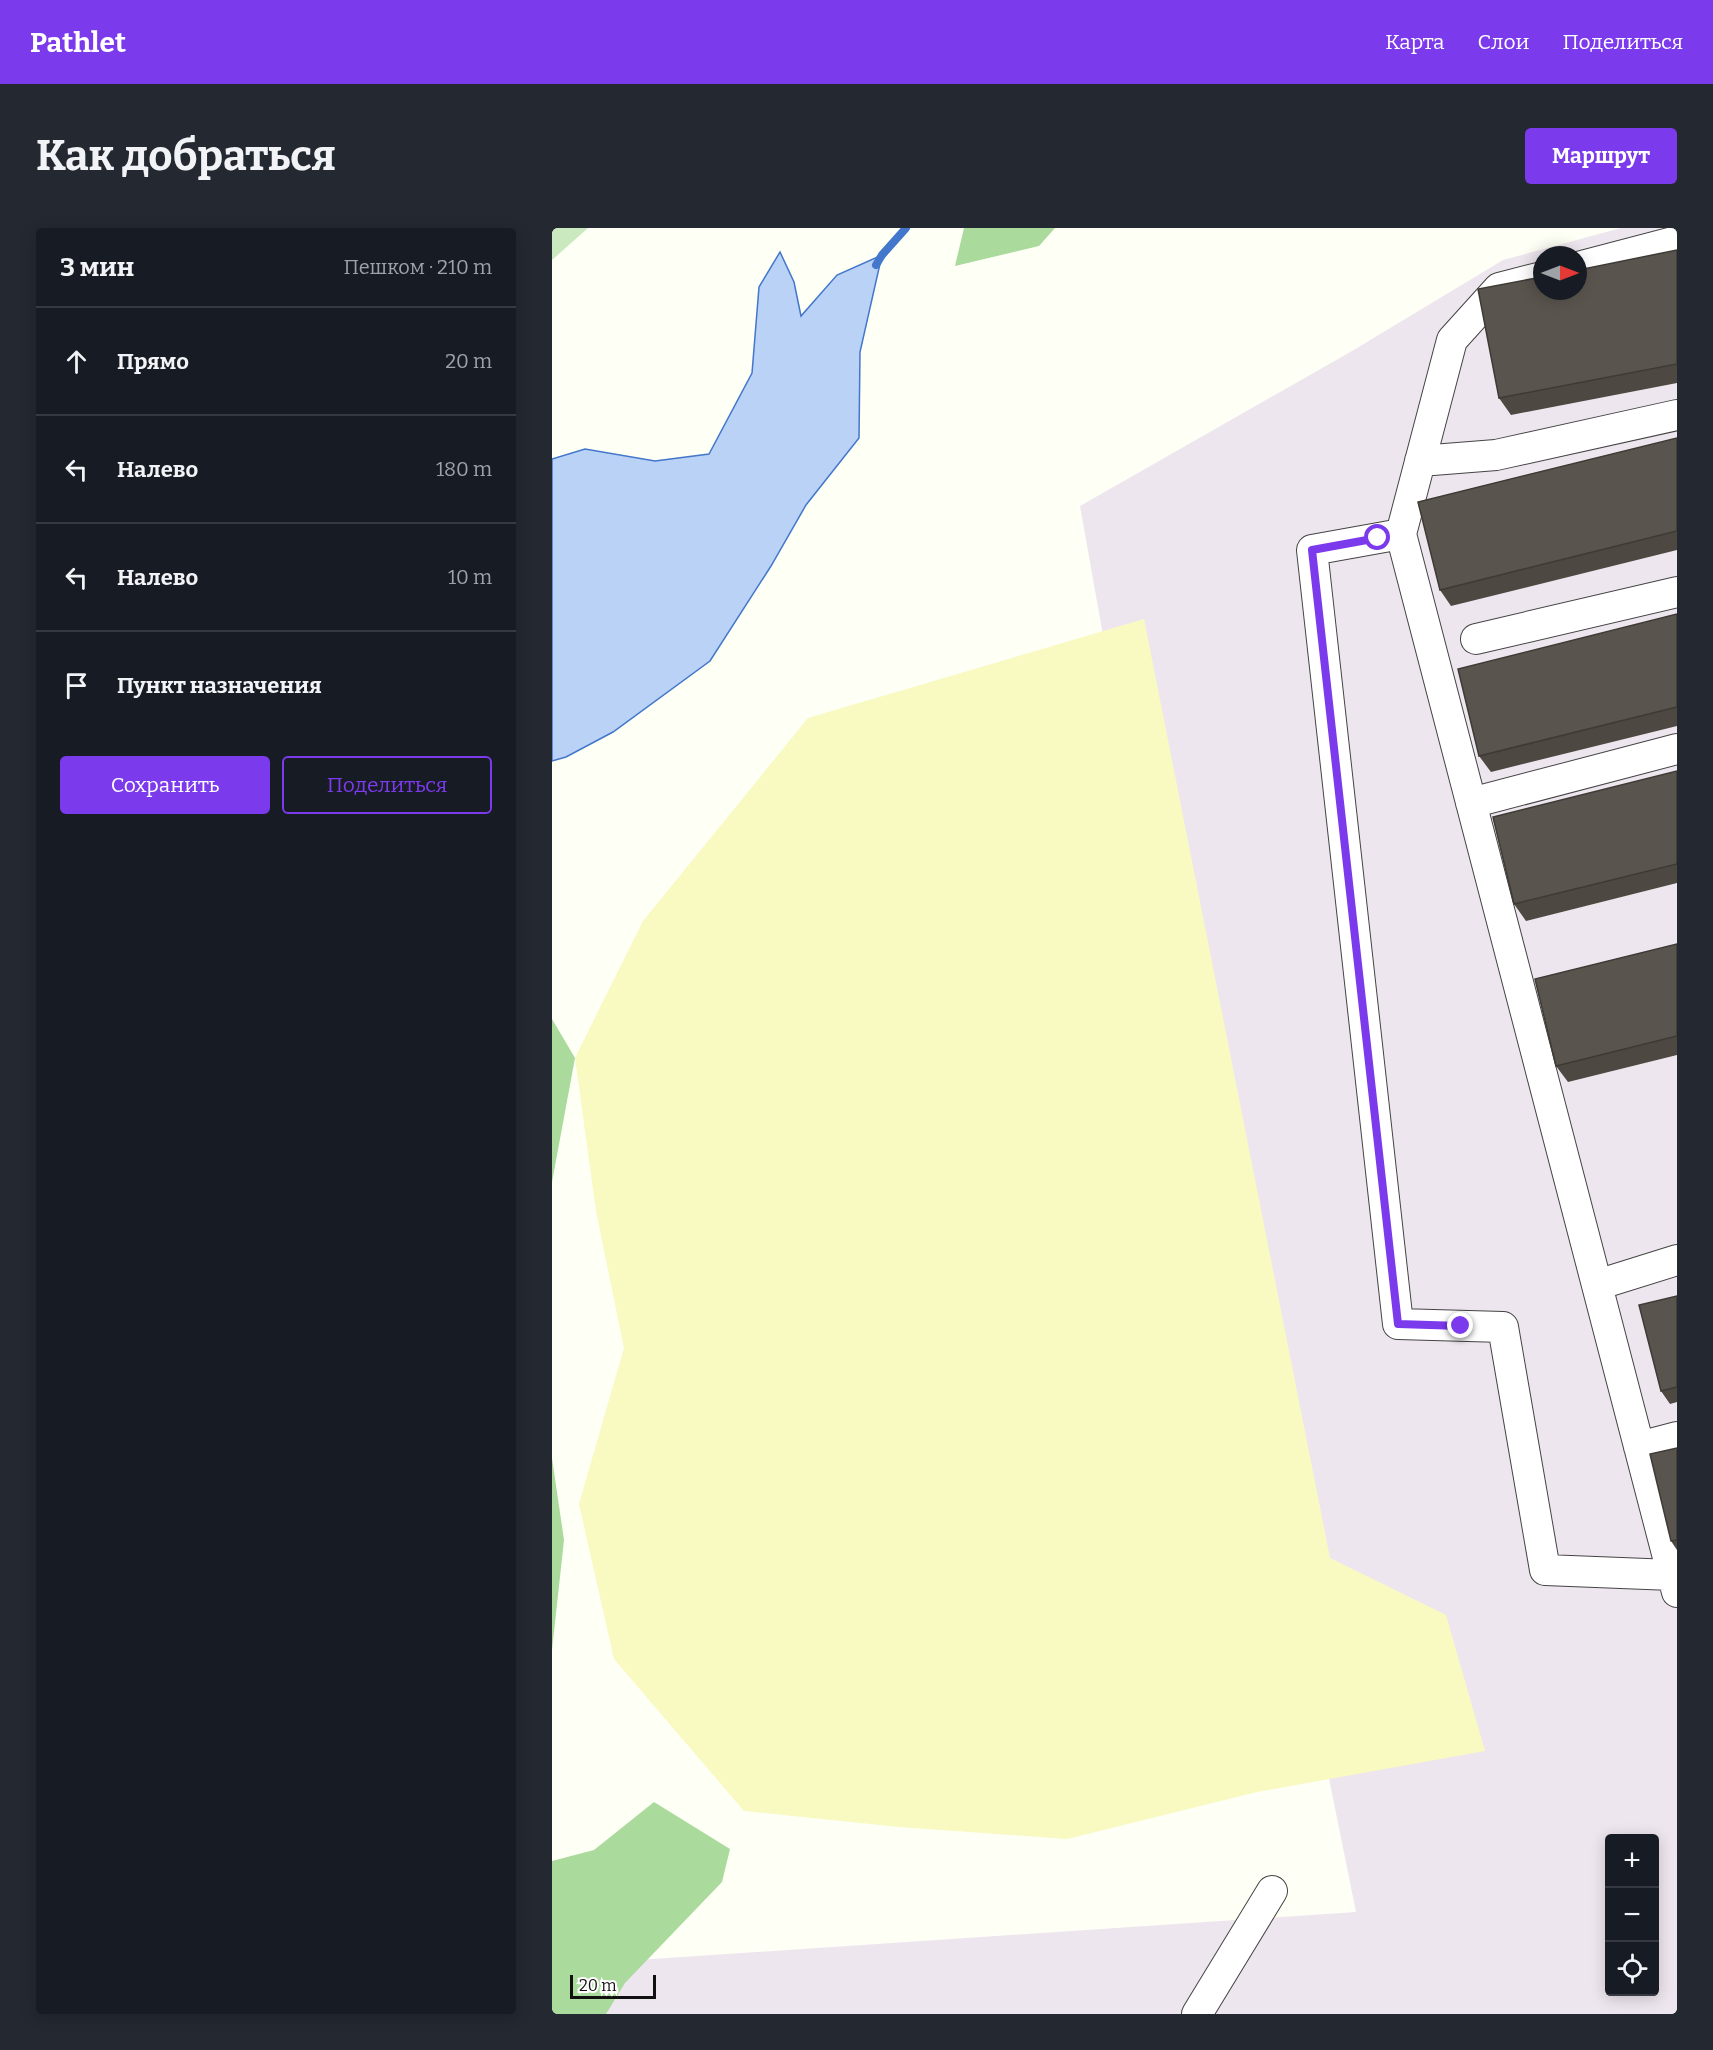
<!DOCTYPE html>
<html lang="ru">
<head>
<meta charset="utf-8">
<style>
	:root { --surface:#171b24; --page:#242831; --text:#f1f3f6; --muted:#9ea1a6; --line:#363941; --accent:#7c3aed }
	body { margin:0; font-family:Bitter,serif; background:var(--page); color:var(--text) }
	.controls { position:absolute; right:18px; bottom:18px; display:grid; overflow:hidden; border-radius:6px; box-shadow:0 3px 15px #0003 }
	.controls button { width:54px; height:54px; display:grid; place-items:center; padding:0; border:0; border-bottom:2px solid var(--line); background:var(--surface); color:var(--text); font:30px sans-serif }
	.compass { position:absolute; left:981px; top:18px; width:54px; height:54px; border-radius:50%; background:var(--surface); box-shadow:0 3px 15px #0003; rotate:90deg }
	.scale { position:absolute; left:18px; bottom:15px; width:86px; box-sizing:border-box; padding-left:6px; border:3px solid #111; border-top:0; font-size:16px; line-height:21px; white-space:nowrap; color:#111; -webkit-text-stroke:4px #fff; paint-order:stroke }
	.stop { position:absolute; width:18px; height:18px; margin:-14px; border:4px solid #7c3aed; border-radius:50%; background:#fff }
	.stop.end { background:#7c3aed; border-color:#fff; box-shadow:0 2px 6px #0008 }
	.list { margin:0; padding:0; list-style:none }
	h2 { display:flex; justify-content:space-between; align-items:center; height:78px; margin:0; padding:0 24px; font-size:26px }
	h2 small { font-size:20px; font-weight:400; color:var(--muted) }
	.list li { display:grid; grid-template-columns:39px 1fr auto; gap:18px; align-items:center; box-sizing:border-box; height:108px; padding:0 24px; border-top:2px solid var(--line) }
	.list b { display:block; font-size:22px; white-space:nowrap }
	.list em { font-size:20px; font-style:normal; color:var(--muted) }
	.actions { display:flex; gap:12px; padding:18px 24px }
	.actions a { flex:1; padding:14px 0; border:2px solid var(--accent); border-radius:6px; text-align:center; font-size:21px; color:var(--accent) }
	.actions .main { background:var(--accent); color:#fff }
	.icon { flex:none; width:33px; height:33px; fill:none; stroke:currentColor; stroke-width:2; stroke-linecap:round; stroke-linejoin:round }
	.map { position:relative; flex:none; width:1125px; height:1786px; overflow:hidden; border-radius:6px }
	header { display:flex; align-items:center; gap:36px; box-sizing:border-box; height:84px; padding:0 30px; background:var(--accent); color:#fff }
	header strong { font-size:28px }
	nav { display:flex; gap:33px; margin-inline-start:auto; font-size:21px }
	.intro { display:flex; align-items:center; justify-content:space-between; box-sizing:border-box; height:144px; padding:0 36px }
	h1 { margin:0; font-size:42px }
	.button { padding:15px 27px; border-radius:6px; background:var(--accent); color:#fff; font-size:21px; font-weight:700 }
	main { display:flex; gap:36px; padding:0 36px }
	aside { flex:1; background:var(--surface); border-radius:6px; box-shadow:0 3px 15px #0003 }
	.map>svg:first-child { display:block }
</style>
</head>
<body>
<header>
<strong>Pathlet</strong>
<nav><a>Карта</a><a>Слои</a><a>Поделиться</a></nav>
</header>
<div class="intro"><h1>Как добраться</h1><a class="button">Маршрут</a></div>
<main>
<aside>
<h2>3 мин<small>Пешком · 210 m</small></h2>
<ul class="list">
<li><svg class="icon" aria-label="ahead" viewBox="0 0 24 24"><path d="M12 20V5M6 11l6-6 6 6"/></svg><div><b>Прямо</b></div><em>20 m</em></li>
<li><svg class="icon" aria-label="left" viewBox="0 0 24 24"><path d="M17 20v-9H6M10 6l-5 5 5 5"/></svg><div><b>Налево</b></div><em>180 m</em></li>
<li><svg class="icon" aria-label="left" viewBox="0 0 24 24"><path d="M17 20v-9H6M10 6l-5 5 5 5"/></svg><div><b>Налево</b></div><em>10 m</em></li>
<li><svg class="icon" aria-label="arrive" viewBox="0 0 24 24"><path d="M6 21V4h12l-3 4 3 4H6"/></svg><div><b>Пункт назначения</b></div></li>
</ul>
<div class="actions"><a class="main">Сохранить</a><a>Поделиться</a></div>
</aside>
<div class="map">
<svg width="1125" height="1786" viewBox="0 0 1125 1786">
	<rect width="100%" height="100%" fill="#fefff5"/>
	<!-- industrial -->
	<path fill="#eee6ee" fill-rule="evenodd" d="M1069,0H1125V1786H32L41,1735L804,1684L591,632L528,278L800,123L951,32ZM990,27H1026V63H990ZM1058,1610H1102V1764H1058Z"/>
	<!-- green -->
	<path fill="#cbe9be" d="M0,0H36L0,32Z"/>
	<!-- forest -->
	<path fill="#abda9d" d="M412,0H503L487,18L403,38Z
		M0,791L23,830L0,954Z
		M0,1230L12,1312L0,1422Z
		M102,1574L178,1621L170,1654L73,1755L54,1786H0V1633L42,1622Z"/>
	<!-- sand -->
	<path fill="#f9f9c2" d="M592,391L778,1330L894,1387L933,1523L705,1564L515,1611L347,1599L192,1583L62,1431L27,1276L72,1120L44,983L23,830L91,693L256,490Z"/>
	<!-- water -->
	<path fill="#bad2f5" stroke="#4377cb" stroke-width="1.5" d="M228,24L242,54L249,88L285,47L330,27L308,124L307,210L254,277L219,338L158,433L61,504L14,529L0,533V231L33,221L103,233L157,226L200,145L207,59Z"/>
	<g fill="none" stroke-linecap="round" stroke-linejoin="round">
		<!-- stream -->
		<path stroke="#4377cb" stroke-width="8" d="M324,37L330,27L354,0"/>
		<defs>
			<path id="minor" d="M1026,39L1125,13
				M990,49L947,60L900,112L849,306L1125,1364
				M868,233L944,227L1125,187
				M849,306L760,322L846,1096L951,1099L993,1342L1120,1347
				M924,411L1125,364
				M919,575L1125,521
				M1045,1057L1125,1032
				M1087,1219L1125,1209
				M645,1786L720,1663"/>
		</defs>
		<!-- minor casing -->
		<use href="#minor" stroke="#444" stroke-width="32"/>
		<!-- minor -->
		<use href="#minor" stroke="#fff" stroke-width="30"/>
	</g>
	<!-- wall -->
	<path fill="#4d4842" d="M1125,22V155L959,187L947,170Z
		M1125,210V322L899,378L888,362Z
		M1125,386V498L939,544L927,528Z
		M1125,543V655L974,693L962,676Z
		M1125,716V827L1016,854L1004,838Z
		M1125,1068V1174L1118,1176L1109,1163Z
		M1125,1220V1322L1119,1313Z"/>
	<!-- building -->
	<path fill="#59544d" stroke="#3e3b36" stroke-width="1.5" d="M1125,22V136L947,170L926,61L990,49V63H1026V42Z
		M1125,210V303L888,362L866,274Z
		M1125,386V479L927,528L906,441Z
		M1125,543V636L962,676L941,589Z
		M1125,716V808L1004,838L983,751Z
		M1125,1068V1159L1109,1163L1087,1077Z
		M1125,1220V1312L1119,1313L1098,1226Z"/>
	<g fill="none" stroke-linecap="round" stroke-linejoin="round">
		<!-- route -->
		<path stroke="#7c3aed" stroke-width="8" d="M826,310L760,322L846,1096L909,1098"/>
	</g>
</svg>
<div class="controls">
<button>+</button>
<button>−</button>
<button><svg class="icon" aria-label="locate" viewBox="0 0 24 24"><circle cx="12" cy="12" r="6"/><path d="M12 2v4M12 18v4M2 12h4M18 12h4"/></svg></button>
</div>
<svg class="compass" viewBox="-18 -18 36 36"><path d="M0-13l5 13h-10z" fill="#e53935"/><path d="M0 13l5-13h-10z" fill="#9ea1a6"/></svg>
<div class="scale">20 m</div>
<div class="stop" style="left:826px;top:310px"></div>
<div class="stop end" style="left:909px;top:1098px"></div>
</div>
</main>
</body>
</html>
